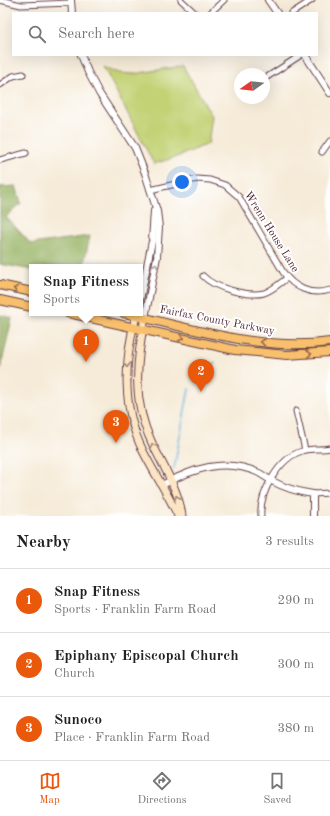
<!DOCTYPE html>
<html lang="en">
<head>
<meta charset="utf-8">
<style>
	:root { --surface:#fff; --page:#f2f2f2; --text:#222; --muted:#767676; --line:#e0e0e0; --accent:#ea580c }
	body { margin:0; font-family:"Old Standard TT",serif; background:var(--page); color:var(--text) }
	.compass { position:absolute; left:234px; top:68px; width:36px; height:36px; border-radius:50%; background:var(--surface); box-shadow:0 4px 16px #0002; rotate:256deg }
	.you { position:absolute; left:182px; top:182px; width:14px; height:14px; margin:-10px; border:3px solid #fff; border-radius:50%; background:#1a73e8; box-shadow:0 0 0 6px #1a73e833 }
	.badge { display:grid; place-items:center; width:26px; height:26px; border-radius:50%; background:var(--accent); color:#fff; font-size:13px; font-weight:700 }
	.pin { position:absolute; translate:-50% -33px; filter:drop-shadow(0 1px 2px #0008) }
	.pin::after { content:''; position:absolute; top:21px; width:14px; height:12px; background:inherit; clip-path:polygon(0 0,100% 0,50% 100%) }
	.popup { position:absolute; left:29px; top:264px; width:114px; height:52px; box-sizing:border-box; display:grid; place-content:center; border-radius:0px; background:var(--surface); filter:drop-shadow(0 1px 3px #0005); font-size:13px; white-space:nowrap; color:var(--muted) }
	.popup b { font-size:15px; color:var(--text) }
	.popup::after { content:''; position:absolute; left:50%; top:100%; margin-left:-8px; border:8px solid transparent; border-top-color:var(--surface) }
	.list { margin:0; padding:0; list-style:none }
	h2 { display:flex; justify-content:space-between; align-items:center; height:52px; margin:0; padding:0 16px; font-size:17px }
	h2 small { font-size:13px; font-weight:400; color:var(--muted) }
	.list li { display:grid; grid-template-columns:26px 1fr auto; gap:12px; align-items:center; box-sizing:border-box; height:64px; padding:0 16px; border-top:1px solid var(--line) }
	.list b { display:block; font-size:15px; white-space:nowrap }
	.list p { margin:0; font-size:13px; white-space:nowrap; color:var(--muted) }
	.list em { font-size:13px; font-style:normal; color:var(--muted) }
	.icon { flex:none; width:22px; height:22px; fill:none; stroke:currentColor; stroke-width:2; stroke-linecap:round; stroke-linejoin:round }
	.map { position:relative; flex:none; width:330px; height:516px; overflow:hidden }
	.search { position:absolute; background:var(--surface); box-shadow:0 4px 16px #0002; left:12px; right:12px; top:12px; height:44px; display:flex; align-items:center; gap:10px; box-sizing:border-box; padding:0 14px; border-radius:0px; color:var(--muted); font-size:15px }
	.sheet { height:244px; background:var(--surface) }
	nav { display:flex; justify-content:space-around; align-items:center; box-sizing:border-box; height:56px; border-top:1px solid var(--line); background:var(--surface); font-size:11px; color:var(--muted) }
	nav a { display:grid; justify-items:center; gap:2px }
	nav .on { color:var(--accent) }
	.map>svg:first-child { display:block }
</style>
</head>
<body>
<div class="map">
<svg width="330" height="516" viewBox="0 0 330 516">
	<rect width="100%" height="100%" fill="#fff"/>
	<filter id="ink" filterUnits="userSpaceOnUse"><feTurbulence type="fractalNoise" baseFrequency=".025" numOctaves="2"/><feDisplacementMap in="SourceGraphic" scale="8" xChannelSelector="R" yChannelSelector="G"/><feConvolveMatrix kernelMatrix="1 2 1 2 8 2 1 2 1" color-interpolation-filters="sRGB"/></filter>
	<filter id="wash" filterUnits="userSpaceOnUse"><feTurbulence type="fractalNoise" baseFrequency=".012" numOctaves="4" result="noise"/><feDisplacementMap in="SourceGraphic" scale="16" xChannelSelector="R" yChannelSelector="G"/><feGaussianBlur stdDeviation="0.9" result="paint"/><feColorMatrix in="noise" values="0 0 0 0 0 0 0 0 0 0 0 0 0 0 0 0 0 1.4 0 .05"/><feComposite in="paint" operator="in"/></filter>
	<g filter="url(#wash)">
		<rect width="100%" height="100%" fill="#f6ebd8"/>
		<!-- green -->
		<path fill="#c2d275" stroke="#867850" d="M103,66L119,73L133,74L183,66L212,116L208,144L179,156L154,164Z"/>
		<!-- forest -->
		<path fill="#99b466" stroke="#726a48" d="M16,186L21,203L6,217L31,244L90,236L83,267H32V270L0,264V187Z
			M0,315L12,318L0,371Z"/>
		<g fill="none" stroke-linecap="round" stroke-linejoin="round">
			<!-- stream -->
			<path stroke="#63b1dd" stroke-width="1.5" d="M211,367L215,363
				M174,468L189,389"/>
		</g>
	</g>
	<g filter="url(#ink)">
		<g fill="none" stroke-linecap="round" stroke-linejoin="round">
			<defs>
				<path id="minor" d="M0,0L21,5L71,3
					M181,0L195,13
					M210,13L224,0
					M292,13L312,0
					M264,79L301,55
					M0,85L13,76L23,74
					M322,152L330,141
					M0,160L26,153
					M150,190L197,179L210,180L225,185L239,197L283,272C294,288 311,296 330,290
					M203,276C214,288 248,297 264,293C273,290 280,283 287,278
					M296,411L305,450
					M313,494L330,493
					M261,516C259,493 279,458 302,451C311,448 321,450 330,448"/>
				<path id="tertiary" d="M71,0L72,13
					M268,0L277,13
					M81,55L88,72L99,93L135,148L145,173L157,211L159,227L157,257L145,318
					M305,55L330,93
					M140,300L152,241L154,211
					M162,485C192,469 225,457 259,473C263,475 268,479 272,481C285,488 298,492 313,494V516"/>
				<path id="secondary" d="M136,316C124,360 122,409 143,451C154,473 168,494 178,516
					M145,318C136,361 132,402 152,443C163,466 179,490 182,516"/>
				<path id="trunk" d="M0,285L32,292
					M0,300L32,307
					M68,313L235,350L287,355L330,352
					M124,313C190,328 263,352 330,342"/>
			</defs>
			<!-- minor casing -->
			<use href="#minor" stroke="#643e45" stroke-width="7"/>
			<!-- tertiary casing -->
			<use href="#tertiary" stroke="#643e45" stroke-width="8"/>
			<!-- secondary casing -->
			<use href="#secondary" stroke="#643e45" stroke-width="9"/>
			<!-- trunk casing -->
			<use href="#trunk" stroke="#643e45" stroke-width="10"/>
			<!-- minor -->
			<use href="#minor" stroke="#fff" stroke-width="5"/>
			<!-- tertiary -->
			<use href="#tertiary" stroke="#fff" stroke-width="6"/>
			<!-- secondary -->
			<use href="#secondary" stroke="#fce5c4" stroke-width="7"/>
			<!-- trunk -->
			<use href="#trunk" stroke="#f8bf6c" stroke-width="8"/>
		</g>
		<!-- one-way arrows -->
		<defs><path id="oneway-chevron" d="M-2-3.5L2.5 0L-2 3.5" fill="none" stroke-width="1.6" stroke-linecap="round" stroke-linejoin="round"/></defs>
		<use stroke="#ae9aa0" href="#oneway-chevron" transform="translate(155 266) rotate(-80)"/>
		<g stroke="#986748">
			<use href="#oneway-chevron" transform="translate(16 289) rotate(-167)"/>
			<use href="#oneway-chevron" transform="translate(181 338) rotate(13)"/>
			<use href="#oneway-chevron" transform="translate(263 342) rotate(-172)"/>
			<use href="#oneway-chevron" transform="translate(309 354) rotate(-4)"/>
		</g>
		<g stroke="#a38278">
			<use href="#oneway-chevron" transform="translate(127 365) rotate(91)"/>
			<use href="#oneway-chevron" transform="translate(153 446) rotate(-116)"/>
			<use href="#oneway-chevron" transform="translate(177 498) rotate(-110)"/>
		</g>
	</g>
	<g text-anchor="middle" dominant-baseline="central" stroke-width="4" stroke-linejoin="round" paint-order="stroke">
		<!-- street labels -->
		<g font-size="11" fill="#4a1f2b" stroke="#fff">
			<text transform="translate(271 232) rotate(58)">Wrenn House Lane</text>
			<text transform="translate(217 321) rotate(11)">Fairfax County Parkway</text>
		</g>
	</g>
</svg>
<svg class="compass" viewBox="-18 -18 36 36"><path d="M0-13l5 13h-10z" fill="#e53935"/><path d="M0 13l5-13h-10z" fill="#767676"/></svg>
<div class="you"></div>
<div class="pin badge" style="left:86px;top:362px">1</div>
<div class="popup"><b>Snap Fitness</b>Sports</div>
<div class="pin badge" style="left:201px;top:392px">2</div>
<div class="pin badge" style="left:116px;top:443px">3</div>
<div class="search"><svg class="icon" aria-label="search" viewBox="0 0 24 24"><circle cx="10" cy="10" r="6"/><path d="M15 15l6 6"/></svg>Search here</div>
</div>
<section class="sheet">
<h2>Nearby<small>3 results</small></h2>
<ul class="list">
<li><span class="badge">1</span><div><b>Snap Fitness</b><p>Sports · Franklin Farm Road</p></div><em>290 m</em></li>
<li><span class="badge">2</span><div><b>Epiphany Episcopal Church</b><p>Church</p></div><em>300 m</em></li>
<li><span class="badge">3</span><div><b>Sunoco</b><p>Place · Franklin Farm Road</p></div><em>380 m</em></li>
</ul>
</section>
<nav>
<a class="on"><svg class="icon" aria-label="map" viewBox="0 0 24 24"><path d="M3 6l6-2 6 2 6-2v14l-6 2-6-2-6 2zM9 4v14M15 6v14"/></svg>Map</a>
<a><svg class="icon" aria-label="directions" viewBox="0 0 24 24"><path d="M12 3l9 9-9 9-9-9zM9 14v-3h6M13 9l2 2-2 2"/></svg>Directions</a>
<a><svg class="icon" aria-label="saved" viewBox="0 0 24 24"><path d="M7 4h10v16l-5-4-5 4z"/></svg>Saved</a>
</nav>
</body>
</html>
